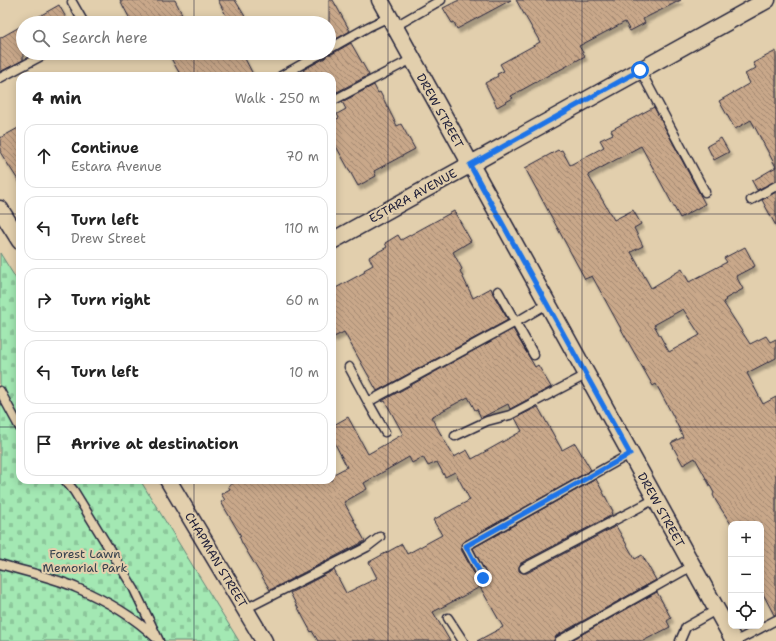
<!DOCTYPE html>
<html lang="en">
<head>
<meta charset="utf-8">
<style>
	:root { --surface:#fff; --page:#f2f2f2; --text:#222; --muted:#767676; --line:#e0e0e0 }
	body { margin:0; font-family:"Shantell Sans",sans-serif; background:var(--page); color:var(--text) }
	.controls { position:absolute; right:12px; bottom:12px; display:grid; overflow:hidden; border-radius:8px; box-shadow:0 2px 10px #0003 }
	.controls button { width:36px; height:36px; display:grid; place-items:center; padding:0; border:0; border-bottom:1px solid var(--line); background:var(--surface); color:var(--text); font:20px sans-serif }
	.stop { position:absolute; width:12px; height:12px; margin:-9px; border:3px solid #1a73e8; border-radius:50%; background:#fff }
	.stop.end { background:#1a73e8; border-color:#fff; box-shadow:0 1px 4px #0008 }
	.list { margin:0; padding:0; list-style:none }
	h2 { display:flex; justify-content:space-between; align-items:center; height:52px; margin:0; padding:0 16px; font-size:17px }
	h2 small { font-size:13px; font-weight:400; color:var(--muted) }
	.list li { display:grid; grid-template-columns:26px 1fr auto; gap:12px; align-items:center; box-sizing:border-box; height:64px; margin:0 8px 8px; padding:0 8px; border:1px solid var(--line); border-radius:12px }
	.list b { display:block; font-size:15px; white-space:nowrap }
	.list p { margin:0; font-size:13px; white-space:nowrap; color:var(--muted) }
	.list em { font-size:13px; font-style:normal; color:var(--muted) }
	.icon { flex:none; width:22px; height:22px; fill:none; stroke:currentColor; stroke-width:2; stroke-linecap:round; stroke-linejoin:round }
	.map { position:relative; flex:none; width:776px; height:641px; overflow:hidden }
	.search { position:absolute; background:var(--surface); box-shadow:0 2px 10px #0003; left:16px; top:16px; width:320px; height:44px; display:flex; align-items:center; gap:10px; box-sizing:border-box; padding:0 14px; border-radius:22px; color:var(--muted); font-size:15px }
	.panel { position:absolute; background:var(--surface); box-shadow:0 2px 10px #0003; left:16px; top:72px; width:320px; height:412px; border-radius:12px }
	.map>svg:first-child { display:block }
</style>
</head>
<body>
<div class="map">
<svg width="776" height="641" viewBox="0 0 776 641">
	<defs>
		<pattern id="cemetery-stones" width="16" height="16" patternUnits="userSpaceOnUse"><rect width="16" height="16" fill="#a3e8b3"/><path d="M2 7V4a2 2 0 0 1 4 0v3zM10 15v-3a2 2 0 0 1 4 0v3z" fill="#8cc79b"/></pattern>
		<pattern id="building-back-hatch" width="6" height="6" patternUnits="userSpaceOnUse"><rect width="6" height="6" fill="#c9a88a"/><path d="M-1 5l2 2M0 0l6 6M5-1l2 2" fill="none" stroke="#a38872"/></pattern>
		<filter id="shadow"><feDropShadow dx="2.5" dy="4.5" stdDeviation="1" flood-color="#0004"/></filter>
	</defs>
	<rect width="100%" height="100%" fill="#e2cfad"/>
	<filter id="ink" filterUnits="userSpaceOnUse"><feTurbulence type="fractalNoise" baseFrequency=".025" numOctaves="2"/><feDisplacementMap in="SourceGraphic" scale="8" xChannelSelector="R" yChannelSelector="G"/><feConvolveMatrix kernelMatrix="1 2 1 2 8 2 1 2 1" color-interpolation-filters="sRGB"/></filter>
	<g filter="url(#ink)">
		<!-- cemetery -->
		<path fill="url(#cemetery-stones)" stroke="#628577" d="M0,253L20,285V480H140L239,641H0Z"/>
		<!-- building -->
		<path fill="url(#building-back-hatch)" stroke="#22223b" fill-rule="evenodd" filter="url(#shadow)" d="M120,0H175L182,14L178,15L182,23H132Z
			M218,0H235L249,23H230Z
			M329,0H333L350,31L329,43Z
			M459,0H511L457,29L454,22L452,23L443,8Z
			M516,0H681L643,19L645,23L630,31L625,22L579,46L585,56L556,72V71L511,96L513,98L497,107L485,83L498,76L497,74L504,71L500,64L540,42Z
			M59,5L69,23H27Z
			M23,25V60L0,72V38Z
			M351,43L369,75L337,92L332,84V76H307L303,70L325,58L327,54H332Z
			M776,51V181L757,190L752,181L776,167L751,120L735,129L719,101L750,83L745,74L756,68L753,63Z
			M168,53H242L254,76H181Z
			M374,85L378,93L380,92L397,126L401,124L415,149L374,171L376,176L358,186L332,139V121L339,118L337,114L346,109L342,102Z
			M654,107L705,204L680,218L641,146L588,175L614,220L633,210L641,224L634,228L643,246L631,252L651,288L682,269L689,282L727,262L724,258L745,247L755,266L736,276L743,289L725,299L726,300L723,302L750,344L766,336L770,342L776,339V358L747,373L763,404L776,397V615H774L761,590V524H731L716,501L713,495L714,493L695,458L683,465L671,443L683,437L672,414L656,384L653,386L631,347L592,276L585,279L525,168L558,150L559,151L562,150L570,165L604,147L600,140L613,134L611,130ZM683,309L700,335L669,352L654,325Z
			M20,127V183L0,152V138Z
			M721,138L729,152L714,160L707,146Z
			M776,192V226L762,200Z
			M454,211L471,241L453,252L462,269L460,271L473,298L491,288L493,294L508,320L377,391L344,332L332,338V290L365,272L364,270L373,265L369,257L387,247L385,243L398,235L401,240Z
			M513,329L535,367L538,365L551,387L510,409L508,404L481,418L477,409L475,410L468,397L431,417L454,457L467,450L472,459L522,431L515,418L538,407L562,450L575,443L591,470L462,543L461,549L478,581L480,583H485L488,578L473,548L596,479L613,511L611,512L612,515L521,563L519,567V571L523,573H527L616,526L635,559L642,555L656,580L556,636L554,641H477L503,627L480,587L433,612L450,641H318L312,631L311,632L290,593L334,570L346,593L377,578L369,562L402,544L407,554L442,535L433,520L470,500L455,472L445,477L437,462L428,466L423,457L412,463L409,457L364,483L367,489L344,502L365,541L270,590L242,543L239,536H241L221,502L225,500L221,494L230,489L228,486L239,480H332V475L347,467L332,438V426L348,417L368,454L403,434L385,401L383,402L382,401Z
			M657,592L671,618L667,621L670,627L643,641H570Z"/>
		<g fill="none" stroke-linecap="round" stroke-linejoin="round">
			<defs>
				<path id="service" d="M72,2L84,23
					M394,27L441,0
					M329,49L368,27L389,17
					M640,70L705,192
					M281,76L322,53
					M0,78L47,53
					M332,101L412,59
					M751,200L776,186
					M498,291L534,355
					M349,367L368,402
					M0,391L20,428
					M385,432L368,402L523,318L547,304
					M455,436L487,421L510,415L586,375
					M65,480L74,491L134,589L159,641
					M0,564C25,572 53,577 77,588C105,600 133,616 155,637
					M524,568L655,499
					M483,578L466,546L630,454
					M245,609L367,547L380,537
					M448,618L463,641
					M559,641L692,566
					M680,641L686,627L716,610
					M736,641L776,620"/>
				<path id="minor" d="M380,0L734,641
					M0,209L20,241
					M332,241L767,0
					M168,480L264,641"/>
			</defs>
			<!-- service casing -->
			<use href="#service" stroke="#22223b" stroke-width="11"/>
			<!-- minor casing -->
			<use href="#minor" stroke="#22223b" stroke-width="19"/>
			<!-- service -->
			<use href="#service" stroke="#e2cfad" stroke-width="8"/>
			<!-- minor -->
			<use href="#minor" stroke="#e2cfad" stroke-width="16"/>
		</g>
	</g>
	<g fill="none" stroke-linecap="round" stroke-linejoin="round" filter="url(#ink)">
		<!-- route -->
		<path stroke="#1a73e8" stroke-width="5" d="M483,578L466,546L630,454L470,165L640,70"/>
	</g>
	<!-- grid -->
	<path fill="none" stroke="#22223b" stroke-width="1" stroke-opacity="0.55" d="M194,0V23M388,0V641M582,0V641M194,53V76M0,214H20M332,214H776M0,427H20M332,427H776M194,480V641"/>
	<g text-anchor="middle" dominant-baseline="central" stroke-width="4" stroke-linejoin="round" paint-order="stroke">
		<!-- street labels -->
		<g font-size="12" fill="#22223b" stroke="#e2cfad">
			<text transform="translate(440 111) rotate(61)">DREW STREET</text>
			<text transform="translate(413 196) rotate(-29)">ESTARA AVENUE</text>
			<text transform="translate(661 510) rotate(61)">DREW STREET</text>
			<text transform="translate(216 560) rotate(59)">CHAPMAN STREET</text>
		</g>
		<!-- park labels -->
		<g font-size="12" fill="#35404d" stroke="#e2cfad">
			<text x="85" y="554">Forest Lawn<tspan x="85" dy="14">Memorial Park</tspan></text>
		</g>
	</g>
</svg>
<div class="controls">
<button>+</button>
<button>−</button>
<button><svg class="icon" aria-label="locate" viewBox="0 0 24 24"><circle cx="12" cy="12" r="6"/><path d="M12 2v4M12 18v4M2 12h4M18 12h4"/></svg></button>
</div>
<div class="stop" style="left:640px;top:70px"></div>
<div class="stop end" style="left:483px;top:578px"></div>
<div class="search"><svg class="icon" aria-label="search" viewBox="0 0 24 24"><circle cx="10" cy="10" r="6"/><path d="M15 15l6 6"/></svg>Search here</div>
<section class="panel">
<h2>4 min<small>Walk · 250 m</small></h2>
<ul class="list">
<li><svg class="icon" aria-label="ahead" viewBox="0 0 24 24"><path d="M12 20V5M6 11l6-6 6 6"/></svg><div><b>Continue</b><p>Estara Avenue</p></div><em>70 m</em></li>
<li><svg class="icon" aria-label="left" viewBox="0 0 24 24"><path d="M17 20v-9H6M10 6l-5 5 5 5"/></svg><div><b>Turn left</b><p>Drew Street</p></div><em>110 m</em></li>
<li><svg class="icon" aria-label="right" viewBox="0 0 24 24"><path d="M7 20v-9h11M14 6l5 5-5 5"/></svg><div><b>Turn right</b></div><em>60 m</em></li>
<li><svg class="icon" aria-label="left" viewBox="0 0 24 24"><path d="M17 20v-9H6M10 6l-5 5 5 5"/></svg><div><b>Turn left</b></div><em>10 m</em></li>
<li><svg class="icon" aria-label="arrive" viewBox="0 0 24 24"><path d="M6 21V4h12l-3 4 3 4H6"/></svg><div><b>Arrive at destination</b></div></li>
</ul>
</section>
</div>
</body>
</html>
